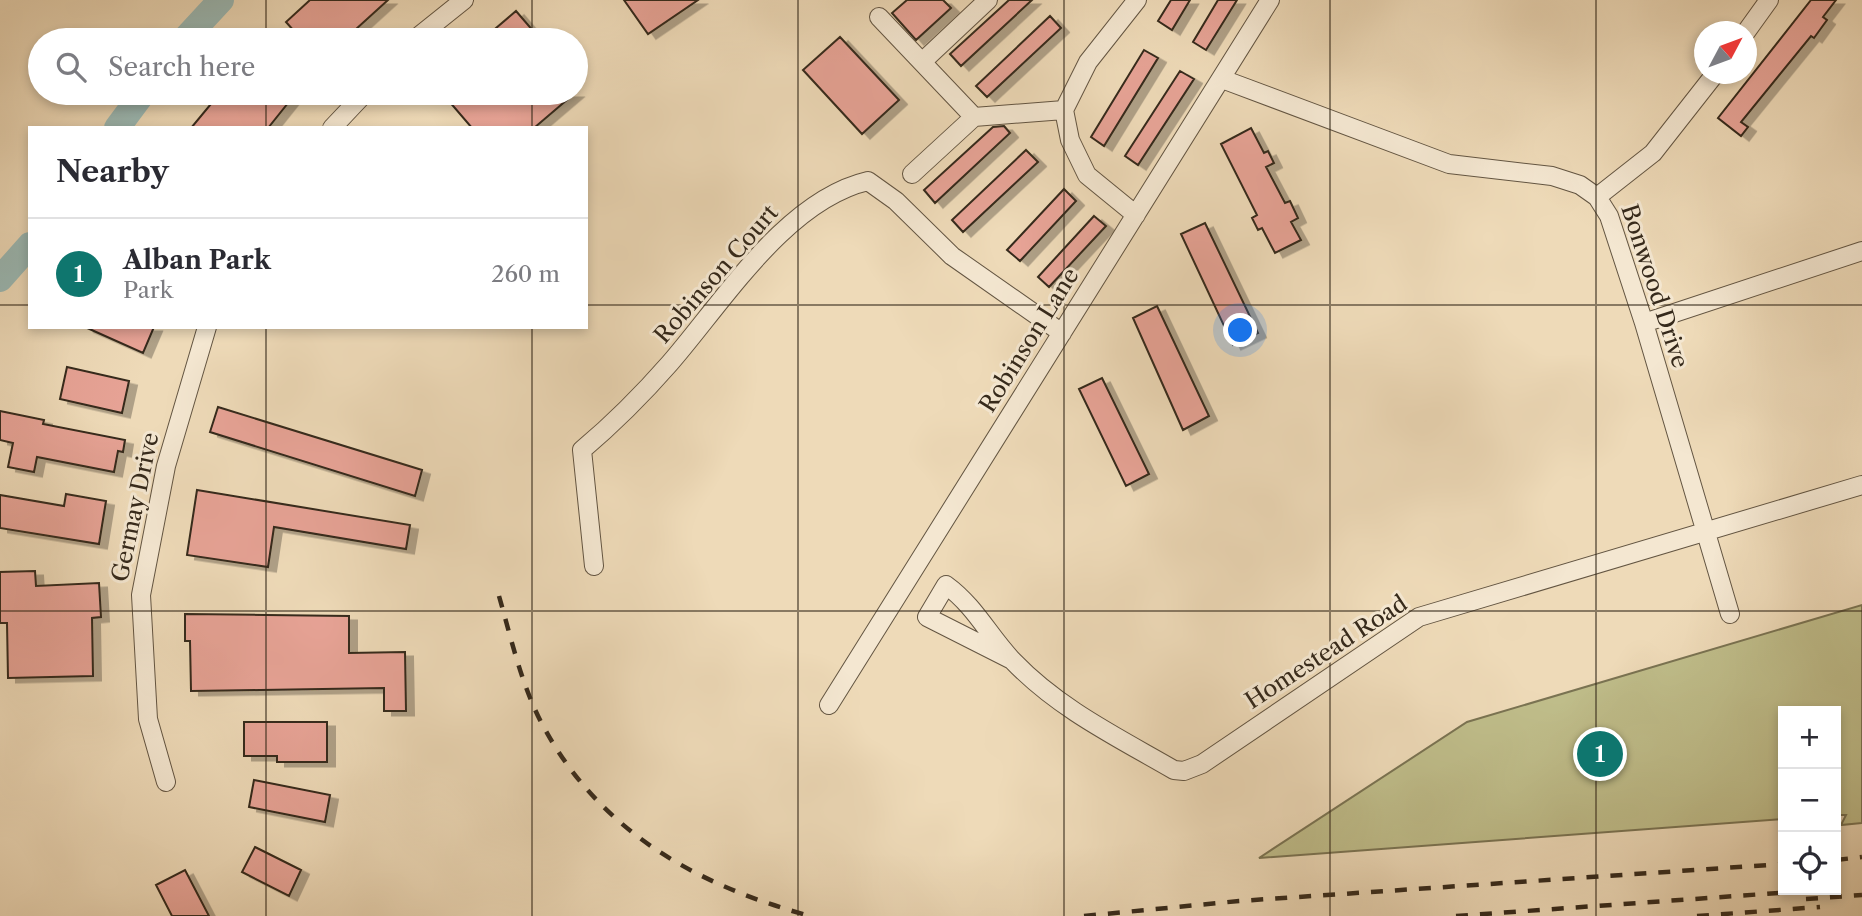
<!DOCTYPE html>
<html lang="en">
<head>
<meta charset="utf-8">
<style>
	:root { --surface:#fff; --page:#f7f7f7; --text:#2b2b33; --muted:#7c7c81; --line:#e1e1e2; --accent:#0f766e }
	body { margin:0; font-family:"Libre Caslon Text",serif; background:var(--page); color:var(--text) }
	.controls { position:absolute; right:21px; bottom:21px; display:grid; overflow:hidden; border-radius:0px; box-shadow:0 4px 10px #0003 }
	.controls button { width:63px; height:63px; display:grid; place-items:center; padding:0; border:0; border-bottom:2px solid var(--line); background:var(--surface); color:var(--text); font:35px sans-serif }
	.compass { position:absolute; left:1694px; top:21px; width:63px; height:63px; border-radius:50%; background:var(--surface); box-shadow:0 4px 10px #0003; rotate:49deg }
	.you { position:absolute; left:1241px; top:331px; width:24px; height:24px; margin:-18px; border:5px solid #fff; border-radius:50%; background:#1a73e8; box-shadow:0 0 0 10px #1a73e833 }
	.badge { display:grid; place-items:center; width:46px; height:46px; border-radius:50%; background:var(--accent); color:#fff; font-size:23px; font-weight:700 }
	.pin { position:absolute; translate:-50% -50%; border:4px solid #fff; box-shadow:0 2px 7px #0006 }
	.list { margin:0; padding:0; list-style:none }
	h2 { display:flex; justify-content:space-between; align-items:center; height:91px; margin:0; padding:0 28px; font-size:30px }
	h2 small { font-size:23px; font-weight:400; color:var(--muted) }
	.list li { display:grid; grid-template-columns:46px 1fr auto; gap:21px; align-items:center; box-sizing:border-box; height:112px; padding:0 28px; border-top:2px solid var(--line) }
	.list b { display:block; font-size:26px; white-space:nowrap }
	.list p { margin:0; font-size:23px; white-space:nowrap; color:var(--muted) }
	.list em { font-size:23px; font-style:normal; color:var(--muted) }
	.icon { flex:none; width:38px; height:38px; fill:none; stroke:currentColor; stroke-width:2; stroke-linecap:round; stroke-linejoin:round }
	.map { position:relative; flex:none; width:1862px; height:916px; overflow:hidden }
	.search { position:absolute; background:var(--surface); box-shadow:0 4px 10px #0003; left:28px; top:28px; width:560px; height:77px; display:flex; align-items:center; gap:18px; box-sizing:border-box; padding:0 24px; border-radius:38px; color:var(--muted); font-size:26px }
	.panel { position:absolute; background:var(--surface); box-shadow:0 4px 10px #0003; left:28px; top:126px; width:560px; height:203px; border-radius:0px }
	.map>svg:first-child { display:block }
</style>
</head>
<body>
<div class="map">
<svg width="1862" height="916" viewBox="0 0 1862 916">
	<defs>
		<filter id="shadow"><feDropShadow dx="8" dy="4.5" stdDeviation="0" flood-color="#0004"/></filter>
	</defs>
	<rect width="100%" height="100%" fill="#eedab8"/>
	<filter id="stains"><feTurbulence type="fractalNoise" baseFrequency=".00286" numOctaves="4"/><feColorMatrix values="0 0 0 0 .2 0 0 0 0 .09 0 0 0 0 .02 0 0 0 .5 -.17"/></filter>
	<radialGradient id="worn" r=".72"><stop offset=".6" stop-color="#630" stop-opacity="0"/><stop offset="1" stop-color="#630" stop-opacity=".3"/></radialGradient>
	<!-- green -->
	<path fill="#bfbd8a" stroke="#7a7352" stroke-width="2" d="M1862,605V823L1841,825L1846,815H1836V711H1783V819L1259,858L1467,722Z"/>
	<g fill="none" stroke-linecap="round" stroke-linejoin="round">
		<!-- river -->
		<path stroke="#9bbab6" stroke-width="26" d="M184,40L221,0
			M117,128L143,93
			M0,279L30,245"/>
	</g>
	<!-- building -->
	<path fill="#e7a396" stroke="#35291b" stroke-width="2" filter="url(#shadow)" d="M310,0H388L344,40H302L286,22Z
		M624,0H698L648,34Z
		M907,0H943L951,8L916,40L892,13Z
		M1009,0H1032L961,66L950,54Z
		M1171,0H1190L1172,30L1158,21Z
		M1218,0H1237L1206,50L1193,42Z
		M1811,0H1836L1823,17L1827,20L1814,38L1811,36L1741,122L1748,127L1741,136L1718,118Z
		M516,11L541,40H482Z
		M1050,16L1061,28L987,97L976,86Z
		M840,37L899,100L862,134L803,70Z
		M1144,50L1158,58L1104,146L1091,137Z
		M1180,71L1194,79L1138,165L1125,156Z
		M220,93H296L268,128H191Z
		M442,93H575L534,128H472Z
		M1004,126L1010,133L935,203L924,190L993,127Z
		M1251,128L1264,153L1268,151L1274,163L1266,167L1285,203L1290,201L1298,218L1291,222L1301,240L1275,253L1262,228L1258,230L1252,218L1257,215L1221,144Z
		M1026,150L1038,162L963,232L952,220Z
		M1064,189L1076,201L1020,261L1007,250Z
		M1094,216L1106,226L1049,287L1038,277Z
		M1205,223L1258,333L1233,345L1181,234Z
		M1157,306L1209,416L1183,430L1133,318Z
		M85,327H154L143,353Z
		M67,367L129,381L122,413L60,399Z
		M1102,378L1149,474L1126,486L1079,389Z
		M218,407L422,470L415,496L210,432Z
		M0,411L44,420L43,424L125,440L123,452L118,451L114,472L37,457L34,472L8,467L13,443L0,440Z
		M197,490L410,525L406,549L274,527L268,567L187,555Z
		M66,494L106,501L99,544L0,528V495L64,506Z
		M35,571L36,586L99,583L101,617L92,618L93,676L8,678L7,623H0V572Z
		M185,614L349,616V653L405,652L406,711H384V688L191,691L190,641H185Z
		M244,722H327V762H277V756H244Z
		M254,780L330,795L325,822L249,807Z
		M255,847L301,870L289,896L242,872Z
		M185,870L209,916H172L156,885Z"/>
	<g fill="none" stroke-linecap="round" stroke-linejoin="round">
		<defs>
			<path id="minor" d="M879,17L974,117
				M1746,32L1769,0
				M414,40L464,0
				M922,62L988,0
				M1222,79L1449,164L1552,176L1580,185L1597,197L1609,216L1644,323L1730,614
				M332,128L365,93
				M912,174L974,117L1064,110
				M1597,197L1653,153L1715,74
				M1136,215L1087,175L1070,140L1064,110L1088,62L1137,0
				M1644,323L1862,251
				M594,566L582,450C614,423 642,395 670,363C723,302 786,200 868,181L896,201L952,256L1062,333
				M1012,660L927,617L946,585C975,606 989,636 1013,661C1059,709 1117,737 1174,770L1184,771L1202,764L1419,617L1862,485
				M829,705L1270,0
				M166,782L148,719L141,595L166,466L207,327"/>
		</defs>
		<!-- minor casing -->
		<use href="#minor" stroke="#635542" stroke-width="20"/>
		<!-- minor -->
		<use href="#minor" stroke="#f4e7d1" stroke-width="18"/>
		<!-- rail -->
		<path stroke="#35291b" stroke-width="4.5" stroke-dasharray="12 12" stroke-linecap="butt" d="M499,596C511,638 521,683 541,722C598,831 696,885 810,916
			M1836,860L1862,857
			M1806,899L1862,895
			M1084,916L1239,901L1783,864
			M1456,916L1820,890
			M1697,916L1820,907"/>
	</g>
	<!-- grid -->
	<path fill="none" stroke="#35291b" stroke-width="2" stroke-opacity="0.55" d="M266,0V40M532,0V40M798,0V916M1064,0V916M1330,0V916M1596,0V916M266,93V128M532,93V128M0,305H30M586,305H1862M266,327V916M532,327V916M0,611H1862"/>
	<g text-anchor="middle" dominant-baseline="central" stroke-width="6" stroke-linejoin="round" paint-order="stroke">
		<!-- street labels -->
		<g font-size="23" fill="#35291b" stroke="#f4e7d1">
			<text transform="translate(716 274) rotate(-49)">Robinson Court</text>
			<text transform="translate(1655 286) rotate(72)">Bonwood Drive</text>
			<text transform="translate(1029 340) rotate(-58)">Robinson Lane</text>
			<text transform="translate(135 507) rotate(-78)">Germay Drive</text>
			<text transform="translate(1326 652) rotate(-33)">Homestead Road</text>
		</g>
	</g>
	<rect width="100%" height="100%" filter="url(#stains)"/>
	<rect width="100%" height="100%" fill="url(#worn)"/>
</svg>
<div class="controls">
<button>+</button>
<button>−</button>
<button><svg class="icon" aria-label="locate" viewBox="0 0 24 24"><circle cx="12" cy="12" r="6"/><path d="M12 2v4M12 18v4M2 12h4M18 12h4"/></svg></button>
</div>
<svg class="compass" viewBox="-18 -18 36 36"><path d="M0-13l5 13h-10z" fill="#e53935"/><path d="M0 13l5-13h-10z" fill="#7c7c81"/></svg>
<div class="you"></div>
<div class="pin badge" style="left:1600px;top:754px">1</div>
<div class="search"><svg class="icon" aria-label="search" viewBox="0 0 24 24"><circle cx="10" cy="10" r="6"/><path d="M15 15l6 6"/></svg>Search here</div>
<section class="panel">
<h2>Nearby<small></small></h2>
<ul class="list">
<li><span class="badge">1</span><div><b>Alban Park</b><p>Park</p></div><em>260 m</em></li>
</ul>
</section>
</div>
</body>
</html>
